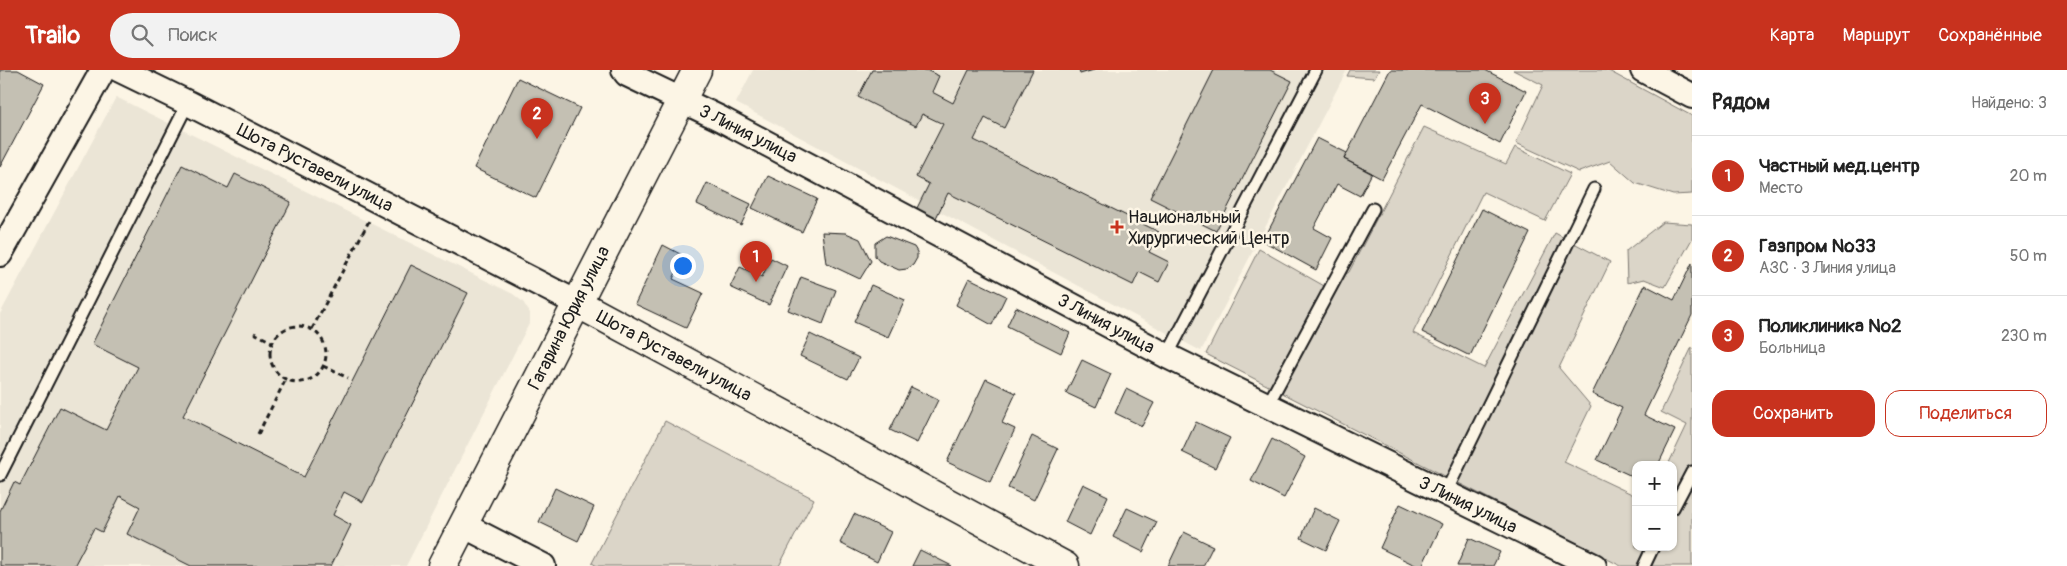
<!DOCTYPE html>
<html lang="ru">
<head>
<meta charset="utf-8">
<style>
	:root { --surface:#fff; --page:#f2f2f2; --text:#222; --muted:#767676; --line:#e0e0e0; --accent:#c8321e }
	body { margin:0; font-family:Pangolin,sans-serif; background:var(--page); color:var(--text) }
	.controls { position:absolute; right:15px; bottom:15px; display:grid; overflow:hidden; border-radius:10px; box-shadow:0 1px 4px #0004 }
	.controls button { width:45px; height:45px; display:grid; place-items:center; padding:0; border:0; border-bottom:1px solid var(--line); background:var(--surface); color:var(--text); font:25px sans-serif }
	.you { position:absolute; left:682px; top:195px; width:18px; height:18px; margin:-12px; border:4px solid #fff; border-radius:50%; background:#1a73e8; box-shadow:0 0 0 8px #1a73e833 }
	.badge { display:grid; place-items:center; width:32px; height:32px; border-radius:50%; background:var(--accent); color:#fff; font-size:16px; font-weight:700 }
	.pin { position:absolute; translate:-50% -41px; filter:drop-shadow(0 1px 2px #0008) }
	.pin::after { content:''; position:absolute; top:26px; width:18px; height:15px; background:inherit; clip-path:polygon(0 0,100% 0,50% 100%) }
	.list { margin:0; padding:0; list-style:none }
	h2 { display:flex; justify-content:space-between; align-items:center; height:65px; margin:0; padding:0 20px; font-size:21px }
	h2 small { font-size:16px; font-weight:400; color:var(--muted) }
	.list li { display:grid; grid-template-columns:32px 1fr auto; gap:15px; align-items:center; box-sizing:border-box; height:80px; padding:0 20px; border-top:1px solid var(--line) }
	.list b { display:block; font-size:19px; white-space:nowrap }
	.list p { margin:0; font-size:16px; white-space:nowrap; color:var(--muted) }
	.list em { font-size:16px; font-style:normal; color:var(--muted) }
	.actions { display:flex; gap:10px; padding:15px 20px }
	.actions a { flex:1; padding:11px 0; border:1px solid var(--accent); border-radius:15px; text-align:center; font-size:18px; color:var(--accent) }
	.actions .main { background:var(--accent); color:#fff }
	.icon { flex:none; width:28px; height:28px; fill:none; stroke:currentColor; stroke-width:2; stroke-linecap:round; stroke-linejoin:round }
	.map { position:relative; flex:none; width:1692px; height:496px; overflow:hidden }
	header { display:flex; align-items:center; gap:30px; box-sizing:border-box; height:70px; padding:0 25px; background:var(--accent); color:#fff }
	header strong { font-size:24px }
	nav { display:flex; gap:28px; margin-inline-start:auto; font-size:18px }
	.search { width:350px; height:45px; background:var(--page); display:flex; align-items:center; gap:12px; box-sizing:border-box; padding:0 18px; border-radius:28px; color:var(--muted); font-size:19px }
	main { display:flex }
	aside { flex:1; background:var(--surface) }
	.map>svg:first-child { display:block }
</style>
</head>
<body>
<header>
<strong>Trailo</strong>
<div class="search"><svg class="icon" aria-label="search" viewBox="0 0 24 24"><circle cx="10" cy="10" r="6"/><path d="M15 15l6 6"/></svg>Поиск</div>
<nav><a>Карта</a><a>Маршрут</a><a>Сохранённые</a></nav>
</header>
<main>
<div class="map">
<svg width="1692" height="496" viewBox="0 0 1692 496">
	<rect width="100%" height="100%" fill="#fcf5e5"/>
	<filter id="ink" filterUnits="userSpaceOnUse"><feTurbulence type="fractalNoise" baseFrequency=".02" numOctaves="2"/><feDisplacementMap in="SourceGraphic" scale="10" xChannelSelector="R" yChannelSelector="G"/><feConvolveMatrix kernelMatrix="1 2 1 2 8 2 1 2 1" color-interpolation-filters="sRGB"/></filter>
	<g filter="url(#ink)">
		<!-- built -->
		<path fill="#ebe5d6" d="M753,0H1347L1201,281L736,33Z
			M116,27L513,224L523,232L530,243V252L406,496H0V244Z"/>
		<!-- green -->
		<path fill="#dbd5c8" stroke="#7c7872" d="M1350,0H1379L1374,8L1347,6Z
			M1513,0H1607L1692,46V124L1673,125L1635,113L1610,91L1579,102L1516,73L1543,15Z
			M1424,57L1506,94L1515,77L1570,104L1545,151L1483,122L1413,263L1484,298L1555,163L1610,192L1559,298L1591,336L1564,392L1636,426V477H1673V395H1668L1687,355L1661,342L1692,277V496H1621L1206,284L1259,179L1326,217L1349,202Z
			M1663,152L1692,154V169L1665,217L1644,209L1627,213L1626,181Z
			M665,351L814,429L779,496H597L592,493Z"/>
		<!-- building -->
		<path fill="#c4c0b3" stroke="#1c1c1c" d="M0,0H18L44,14L0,97Z
			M872,0H926L939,6L932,22L953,33L969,0H1033L1004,58L985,48L974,70L1159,162L1149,182L1169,192L1159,212L1139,202L1133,215L948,123L935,150L916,140L929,114L916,107L943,54L922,44L916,56L858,27Z
			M1079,0H1094L1080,4Z
			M1214,0H1270L1292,11L1216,161L1150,128Z
			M1390,0H1485L1526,21L1500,74L1422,34L1382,109L1344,89Z
			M518,8L580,38L536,128L474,98Z
			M1317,68L1347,83L1344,89L1372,103L1360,126L1337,114L1314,158L1332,168L1316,200L1263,171Z
			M182,95L228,118L235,104L291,132L183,346L304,407L411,195L468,223L363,432L344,422L333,445L351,455L331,496H191L127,464L140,437L120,426L102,462L94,458L74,496H0V441L14,412L20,415L60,337L106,360L138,297L92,274Z
			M768,106L817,129L802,162L752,138Z
			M707,113L751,134L741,155L697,134Z
			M1482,139L1530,163L1470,286L1422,262Z
			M822,162L846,163L860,169L871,191L860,209L826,193Z
			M886,166L914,177L917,182V188L913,195L907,199L899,200L879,191L875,186V173Z
			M663,175L684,186L673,209L703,223L686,258L635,234Z
			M771,188L787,196L769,235L730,217L740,197L762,207Z
			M1692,193V245L1644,345L1675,360L1658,395H1636V408L1597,390L1622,338L1592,324L1645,215L1674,230Z
			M801,207L836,220L823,254L788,240Z
			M969,208L1006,226L992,255L956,235Z
			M871,215L905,230L888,267L854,252Z
			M1016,237L1070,263L1061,283L1007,256Z
			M810,264L859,288L848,309L800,286Z
			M1082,290L1111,304L1096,337L1066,323Z
			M986,309L1016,323L1002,353L1015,359L990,412L947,392Z
			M911,317L938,330L917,373L890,360Z
			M1126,319L1154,333L1142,356L1115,343Z
			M1196,352L1230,368L1215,398L1182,382Z
			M1032,366L1058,379L1034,430L1008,418Z
			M1272,369L1305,387L1284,428L1251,411Z
			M1083,414L1108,426L1090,465L1065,452Z
			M555,418L594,437L578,471L539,452Z
			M1400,434L1442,454L1422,496H1417L1380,478Z
			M1127,438L1157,452L1143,482L1113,467Z
			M1314,438L1340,451L1326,480L1301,468Z
			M854,444L891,462L877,492L840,473Z
			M1184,462L1213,476L1203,496H1168Z
			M1469,468L1500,482L1493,496H1457Z
			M920,480L952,496H912Z"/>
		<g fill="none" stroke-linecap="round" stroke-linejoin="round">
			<defs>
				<path id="lane" d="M1167,286L1316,0
					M1267,336L1373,139
					M0,405L188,33
					M1445,424L1594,119
					M1673,438L1692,402
					M1644,496L1653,477"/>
				<path id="street" d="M120,0L188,33L577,233
					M624,0L627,4L721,49L1167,286L1594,496
					M1643,0L1692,26
					M0,184L103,0
					M463,455L543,496"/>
				<path id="secondary" d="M577,233L1065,496
					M442,496L697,0"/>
			</defs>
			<!-- lane casing -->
			<use href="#lane" stroke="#1c1c1c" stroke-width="15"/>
			<!-- street casing -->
			<use href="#street" stroke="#1c1c1c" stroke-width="28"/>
			<!-- secondary casing -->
			<use href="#secondary" stroke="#1c1c1c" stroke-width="31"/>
			<!-- path -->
			<path stroke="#1c1c1c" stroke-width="3" stroke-dasharray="5 4" stroke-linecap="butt" d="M270 284a28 28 0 1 1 56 0a28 28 0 1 1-56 0Z
				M312,259L369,151
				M254,263L272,272
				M323,296L348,308
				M258,364L286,309"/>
			<!-- lane -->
			<use href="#lane" stroke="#fcf5e5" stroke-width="11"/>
			<!-- street -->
			<use href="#street" stroke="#fcf5e5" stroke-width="24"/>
			<!-- secondary -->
			<use href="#secondary" stroke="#fcf5e5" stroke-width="28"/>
		</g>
	</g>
	<!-- markers -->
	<path fill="#c8321e" stroke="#fcf5e5" stroke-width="2" d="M1114.5 149.5h5v5h5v5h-5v5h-5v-5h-5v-5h5z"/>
	<g text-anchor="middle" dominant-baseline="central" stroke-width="5" stroke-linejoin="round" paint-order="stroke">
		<!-- street labels -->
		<g font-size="18" fill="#1c1c1c" stroke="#fcf5e5">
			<text transform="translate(748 64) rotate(27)">3 Линия улица</text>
			<text transform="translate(315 98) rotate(27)">Шота Руставели улица</text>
			<text transform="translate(569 248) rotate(-63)">Гагарина Юрия улица</text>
			<text transform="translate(1106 254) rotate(28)">3 Линия улица</text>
			<text transform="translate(674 286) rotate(28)">Шота Руставели улица</text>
			<text transform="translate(1468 435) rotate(26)">3 Линия улица</text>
		</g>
		<!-- poi labels -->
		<g font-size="18" fill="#1c1c1c" stroke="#fcf5e5" text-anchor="start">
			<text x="1128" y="147">Национальный<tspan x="1128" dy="21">Хирургический Центр</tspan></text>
		</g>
	</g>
</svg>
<div class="controls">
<button>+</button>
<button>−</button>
</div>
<div class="you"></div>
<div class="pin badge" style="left:756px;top:212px">1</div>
<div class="pin badge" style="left:537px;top:69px">2</div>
<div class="pin badge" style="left:1485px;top:54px">3</div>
</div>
<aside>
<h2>Рядом<small>Найдено: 3</small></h2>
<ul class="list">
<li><span class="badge">1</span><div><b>Частный мед.центр</b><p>Место</p></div><em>20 m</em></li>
<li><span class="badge">2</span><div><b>Газпром №33</b><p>АЗС · 3 Линия улица</p></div><em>50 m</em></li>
<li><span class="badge">3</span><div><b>Поликлиника №2</b><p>Больница</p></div><em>230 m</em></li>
</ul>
<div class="actions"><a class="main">Сохранить</a><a>Поделиться</a></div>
</aside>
</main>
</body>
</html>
